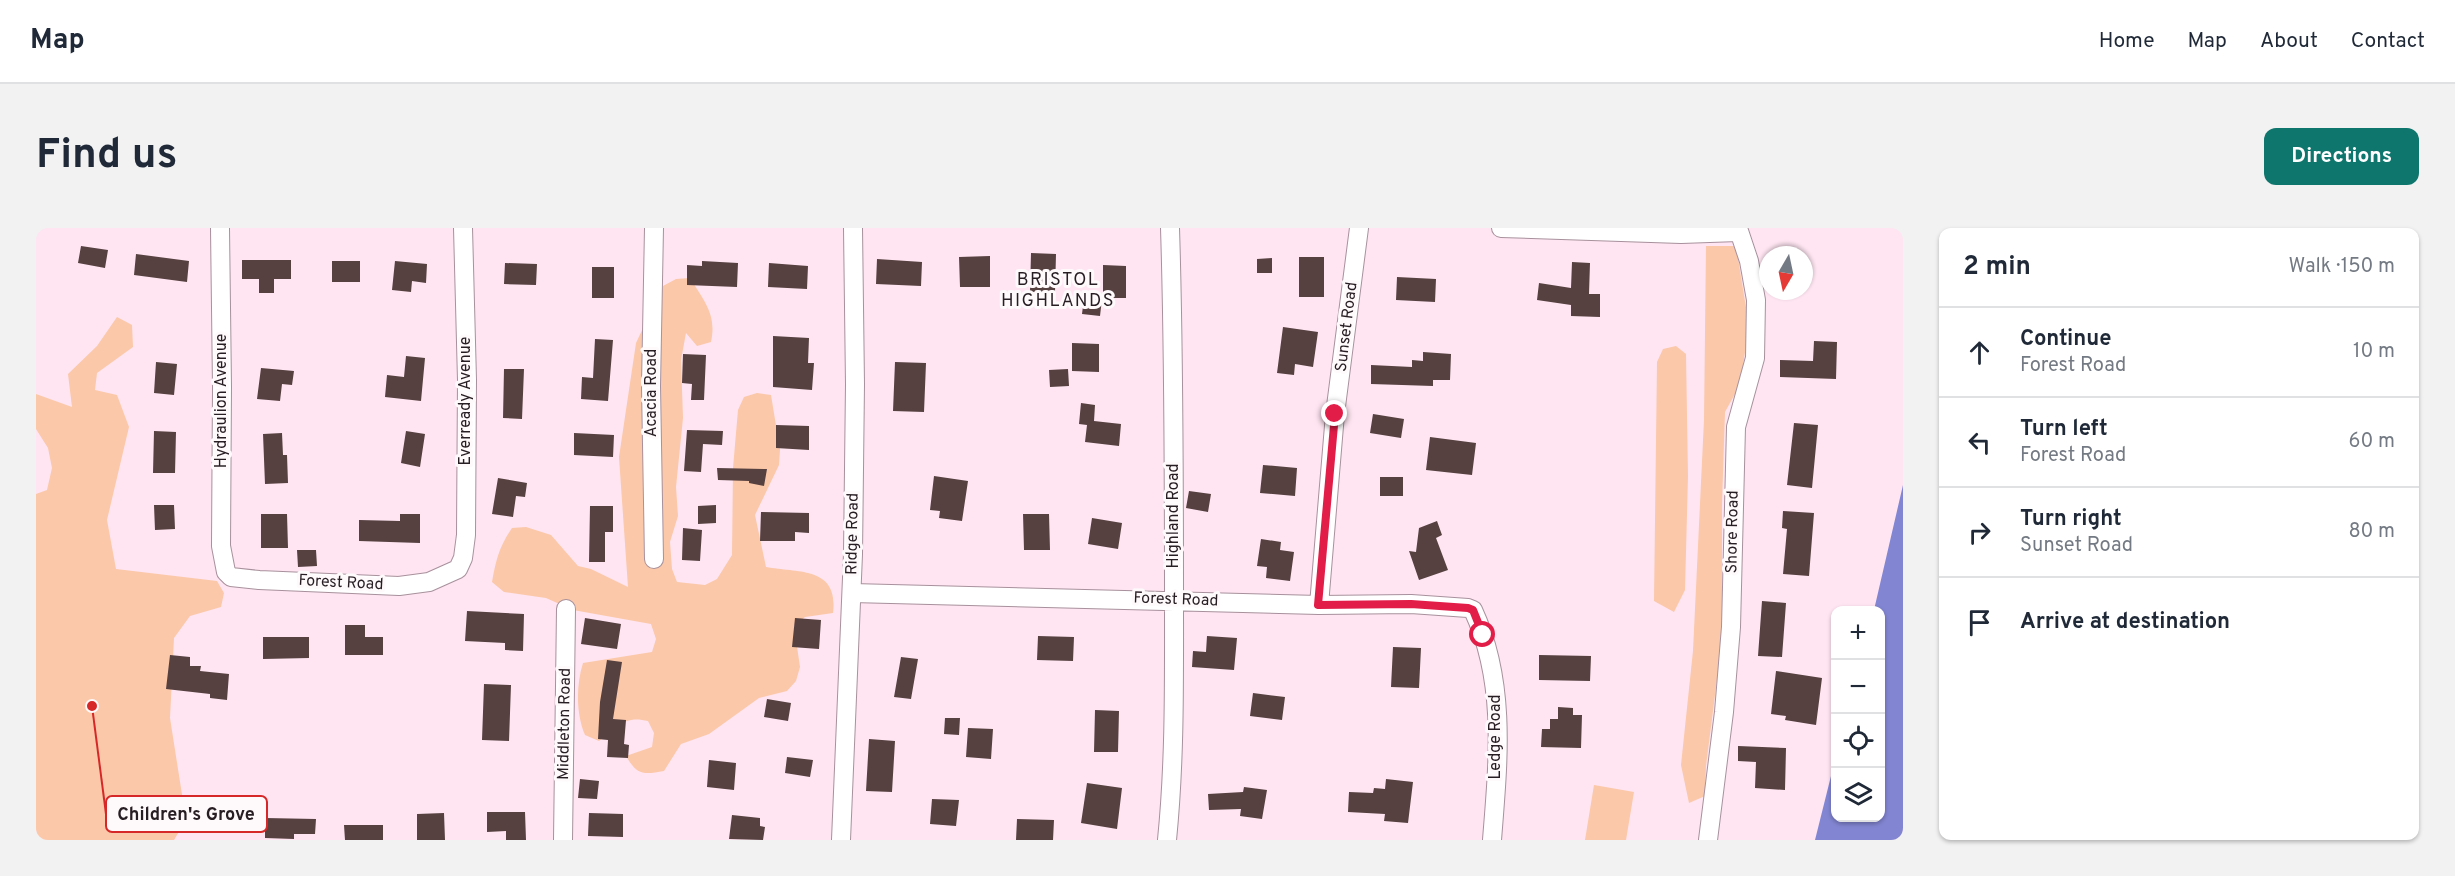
<!DOCTYPE html>
<html lang="en">
<head>
<meta charset="utf-8">
<style>
	:root { --surface:#fff; --page:#f2f2f3; --text:#1f2937; --muted:#747a83; --line:#e0e1e3; --accent:#0f766e }
	body { margin:0; font-family:Overpass,sans-serif; background:var(--page); color:var(--text) }
	.controls { position:absolute; right:18px; bottom:18px; display:grid; overflow:hidden; border-radius:12px; box-shadow:0 2px 4px #0004 }
	.controls button { width:54px; height:54px; display:grid; place-items:center; padding:0; border:0; border-bottom:2px solid var(--line); background:var(--surface); color:var(--text); font:30px sans-serif }
	.compass { position:absolute; left:1723px; top:18px; width:54px; height:54px; border-radius:50%; background:var(--surface); box-shadow:0 2px 4px #0004; rotate:189deg }
	.stop { position:absolute; width:18px; height:18px; margin:-14px; border:4px solid #e11d48; border-radius:50%; background:#fff }
	.stop.end { background:#e11d48; border-color:#fff; box-shadow:0 2px 6px #0008 }
	.list { margin:0; padding:0; list-style:none }
	h2 { display:flex; justify-content:space-between; align-items:center; height:78px; margin:0; padding:0 24px; font-size:26px }
	h2 small { font-size:20px; font-weight:400; color:var(--muted) }
	.list li { display:grid; grid-template-columns:39px 1fr auto; gap:18px; align-items:center; box-sizing:border-box; height:90px; padding:0 24px; border-top:2px solid var(--line) }
	.list b { display:block; font-size:22px; white-space:nowrap }
	.list p { margin:0; font-size:20px; white-space:nowrap; color:var(--muted) }
	.list em { font-size:20px; font-style:normal; color:var(--muted) }
	.icon { flex:none; width:33px; height:33px; fill:none; stroke:currentColor; stroke-width:2; stroke-linecap:round; stroke-linejoin:round }
	.map { position:relative; flex:none; width:1867px; height:612px; overflow:hidden; border-radius:12px }
	header { display:flex; align-items:center; gap:36px; box-sizing:border-box; height:84px; padding:0 30px; background:var(--surface); border-bottom:2px solid var(--line) }
	header strong { font-size:28px }
	nav { display:flex; gap:33px; margin-inline-start:auto; font-size:21px }
	.intro { display:flex; align-items:center; justify-content:space-between; box-sizing:border-box; height:144px; padding:0 36px }
	h1 { margin:0; font-size:42px }
	.button { padding:15px 27px; border-radius:12px; background:var(--accent); color:#fff; font-size:21px; font-weight:700 }
	main { display:flex; gap:36px; padding:0 36px }
	aside { flex:1; background:var(--surface); border-radius:12px; box-shadow:0 2px 4px #0004 }
	.map>svg:first-child { display:block }
</style>
</head>
<body>
<header>
<strong>Map</strong>
<nav><a>Home</a><a>Map</a><a>About</a><a>Contact</a></nav>
</header>
<div class="intro"><h1>Find us</h1><a class="button">Directions</a></div>
<main>
<div class="map">
<svg width="1867" height="612" viewBox="0 0 1867 612">
	<rect width="100%" height="100%" fill="#fee5f1"/>
	<!-- green -->
	<path fill="#fbc8a9" d="M1670,18H1700L1713,98L1704,157L1689,184L1686,276V412L1670,538L1669,568L1653,575L1645,537L1657,423L1668,192Z
		M654,50C668,73 681,86 675,114L661,118L650,105L645,132L647,190L640,259L642,288L634,314L636,341L641,354L669,357L681,351L696,327L697,240L702,182L708,169L721,165L735,167L744,222L743,237L719,287L730,339C764,345 803,339 797,385L769,389L758,398L764,439L760,453L751,463L723,470L673,506L645,516L628,543C607,547 601,547 590,528L616,519L618,505L612,493C589,487 580,499 563,513L549,507C540,486 540,457 547,435L616,424L620,411L615,396L537,382L510,370L468,364L456,354C460,332 463,319 476,300L490,299L515,307L542,338L555,341L592,359L583,229L600,115L627,58L640,51Z
		M81,89L96,97L97,119L61,145L59,162L81,167L93,199L71,292L80,341L181,353L188,365L185,379L154,388L138,410L134,490L150,592L138,612H0V266L11,262L16,240L12,220L0,201V166L36,179L32,146L61,118Z
		M1640,118L1650,126L1652,248L1649,362L1638,384L1618,373L1621,134L1627,121Z
		M1558,557L1598,564L1590,612H1549Z"/>
	<!-- water -->
	<path fill="#8285d1" d="M1867,257V612H1779L1799,532L1800,590H1844V382H1838Z"/>
	<!-- building -->
	<path fill="#564040" d="M45,18L72,22L69,40L42,35Z
		M995,25L1020,26L1019,64H994Z
		M100,26L153,33L151,54L98,47Z
		M954,28V59H924L923,29Z
		M1263,29H1288V69H1263Z
		M1236,30V45H1221V31Z
		M841,31L886,34L885,58L840,56Z
		M206,32H255V51H238V65H223V51H206Z
		M296,33H324V54H296Z
		M359,33L391,36L390,55L376,53L375,64L356,62Z
		M666,33L702,35L701,59L651,57V37L666,38Z
		M1536,34L1554,35L1553,66H1564V89L1535,88V77L1501,72L1503,55L1535,60Z
		M469,35L501,36L500,57L468,56Z
		M733,35L772,38L771,61L732,59Z
		M1067,37L1090,38V70H1067Z
		M556,39H578V70H556Z
		M1361,49L1400,51L1399,74L1360,72Z
		M1048,70L1066,71L1064,88L1046,86Z
		M1247,99L1282,104L1277,139L1259,136L1258,147L1241,145Z
		M737,108L773,110L772,135H778L776,162L737,159Z
		M559,111L577,112L572,173L545,171L546,149L557,150Z
		M1778,113L1801,114L1800,151L1744,149V132L1777,133Z
		M1036,115L1063,116V144L1036,143Z
		M1387,124L1415,126L1414,152H1397V158L1335,156V137L1376,139V132L1387,133Z
		M647,126L670,127L668,172H655L656,156L646,155Z
		M370,128L389,130L385,173L349,169L351,147L368,149Z
		M120,134L141,136L138,167L118,165Z
		M859,134L890,135L888,184L857,183Z
		M225,140L258,143L256,157L246,156L244,173L221,171Z
		M468,141H488L486,191L467,190Z
		M1032,141L1033,158L1014,159L1013,142Z
		M1045,175L1059,177L1058,193L1085,196L1083,218L1049,214L1051,197L1043,196Z
		M1337,186L1368,191L1365,210L1334,205Z
		M1758,195L1782,197L1776,260L1751,257Z
		M740,197L773,198V222L740,220Z
		M651,202L687,203L686,217L667,216L665,244L648,243Z
		M118,203L140,204L139,245H117Z
		M370,203L389,206L384,239L365,235Z
		M246,205L247,227H251L252,255L229,256L227,206Z
		M538,205L578,207L577,229L538,227Z
		M1394,209L1440,215L1436,247L1390,242Z
		M1227,237L1261,240L1259,268L1224,265Z
		M681,240L731,241L728,258L713,255V253L682,252Z
		M898,248L932,253L926,293L903,290L904,283L894,282Z
		M1344,249H1367V268H1344Z
		M462,250L491,255L489,269L480,268L477,289L456,286Z
		M1153,263L1175,266L1172,284L1150,280Z
		M118,277H138L139,301L119,302Z
		M680,277V295L662,296V278Z
		M554,278H577V304H569V334H553Z
		M1747,283L1778,285L1773,348L1747,346L1751,301L1746,300Z
		M725,284L773,285V305L759,304V313H724Z
		M225,286H251L252,320H225Z
		M364,286H384V315L323,313V292L364,293Z
		M987,286H1013L1014,322H988Z
		M1056,290L1086,295L1082,321L1052,316Z
		M1401,293L1406,307L1400,310L1412,342L1383,352L1373,323L1380,324L1383,300Z
		M647,300L666,302L664,333L646,332Z
		M1225,311L1245,314L1244,322L1258,324L1254,353L1230,350L1231,339L1221,338Z
		M261,322H280L281,338L262,339Z
		M1726,373L1750,375L1746,429L1722,428Z
		M431,383L488,386L487,423L469,422V415L429,413Z
		M549,390L585,396L581,421L545,416Z
		M759,390L785,392L783,421L756,419Z
		M309,397H329V409H347V427H309Z
		M1002,408L1038,409L1037,433L1001,432Z
		M1171,408L1201,410L1198,442L1156,439L1157,423L1170,424Z
		M227,409H273V430L227,431Z
		M1357,419L1385,420L1383,460L1355,459Z
		M134,427L154,429V438H165L164,443L193,446L191,472L174,470V466L130,461Z
		M1503,427L1555,428L1554,453L1503,452Z
		M865,429L882,431L875,471L858,469Z
		M571,432L586,434L577,491L590,492L588,516L593,517L592,530L571,529L572,512L562,511L564,474Z
		M1740,443L1786,450L1780,497L1749,492L1750,488L1735,486Z
		M448,456L475,457L473,513L446,512Z
		M1217,465L1249,469L1246,492L1214,488Z
		M731,471L755,475L752,493L728,489Z
		M1522,479L1537,480V487H1546L1545,520L1505,519L1506,501H1514V491H1522Z
		M1059,482L1083,483L1082,524H1058Z
		M909,490H924L923,507L908,506Z
		M932,500L957,501L955,531L930,529Z
		M833,511L859,513L856,564L830,563Z
		M1702,518L1750,520L1749,562L1719,560L1720,534L1702,533Z
		M751,529L777,532L774,549L749,545Z
		M673,532L700,535L698,562L671,559Z
		M544,551L563,553L561,571L542,570Z
		M1350,551L1377,554L1372,595L1348,593L1349,586L1312,584L1313,564L1337,565L1338,560L1349,561Z
		M1051,555L1086,560L1081,601L1045,595Z
		M1208,559L1231,562L1226,591L1204,588L1205,581L1173,582L1172,566L1207,564Z
		M896,571L923,572L920,598L894,596Z
		M141,573L187,576L185,605L139,602Z
		M451,584H489L490,612H470V603L451,604Z
		M408,585L409,612H381V586Z
		M553,585L587,586V609L552,608Z
		M696,587L724,590V598L729,599L727,612L693,611Z
		M229,590L280,591L279,606H258V611L229,610Z
		M981,591L1018,592L1017,612H980Z
		M308,597H347V612H309Z"/>
	<g fill="none" stroke-linecap="round" stroke-linejoin="round">
		<defs>
			<path id="minor" d="M184,0L186,159L185,318L190,344L195,349L223,352L363,358L393,354L422,341L427,330L430,307L431,152L427,0
				M618,0L615,158L618,331
				M1465,0L1645,6L1702,4
				M816,365L1283,377L1375,376L1432,380L1437,382C1471,455 1462,535 1456,612
				M1283,377L1299,186L1323,0
				M527,612L530,381
				M805,612L817,326L819,156L817,0
				M1131,612C1139,532 1138,452 1138,372C1138,248 1138,124 1134,0
				M1672,612L1688,484L1695,399L1700,199L1719,130L1720,72L1713,33L1702,0"/>
		</defs>
		<!-- minor casing -->
		<use href="#minor" stroke="#a8919c" stroke-width="20"/>
		<!-- minor -->
		<use href="#minor" stroke="#fff" stroke-width="18"/>
	</g>
	<g fill="none" stroke-linecap="round" stroke-linejoin="round">
		<!-- route -->
		<path stroke="#e11d48" stroke-width="8" d="M1299,186L1282,377L1375,376L1432,380L1437,382L1447,407"/>
	</g>
	<g text-anchor="middle" dominant-baseline="central" stroke-width="6" stroke-linejoin="round" paint-order="stroke">
		<!-- street labels -->
		<g font-size="16" fill="#271e23" stroke="#fef9fb">
			<text transform="translate(1311 99) rotate(-83)">Sunset Road</text>
			<text transform="translate(616 165) rotate(-90)">Acacia Road</text>
			<text transform="translate(186 173) rotate(-90)">Hydraulion Avenue</text>
			<text transform="translate(430 173) rotate(-90)">Everready Avenue</text>
			<text transform="translate(1138 288) rotate(-90)">Highland Road</text>
			<text transform="translate(1697 304) rotate(-89)">Shore Road</text>
			<text transform="translate(817 306) rotate(-89)">Ridge Road</text>
			<text transform="translate(305 355) rotate(3)">Forest Road</text>
			<text transform="translate(1140 372) rotate(2)">Forest Road</text>
			<text transform="translate(529 496) rotate(-89)">Middleton Road</text>
			<text transform="translate(1460 509) rotate(-90)">Ledge Road</text>
		</g>
		<!-- neighbourhood labels -->
		<g font-size="18" letter-spacing="1.5" fill="#271e23" stroke="#fef9fb">
			<text x="1022" y="52">BRISTOL<tspan x="1022" dy="21">HIGHLANDS</tspan></text>
		</g>
	</g>
	<!-- callouts -->
	<path fill="none" stroke="#d62828" stroke-width="2" d="M56 478L70 586"/>
	<circle fill="#d62828" stroke="#fef9fb" stroke-width="2" cx="56" cy="478" r="6"/>
	<rect fill="#fef9fb" stroke="#d62828" stroke-width="2" x="70" y="568" width="161" height="36" rx="6"/>
	<g font-size="18" text-anchor="middle" font-weight="bold" fill="#271e23">
		<text x="150" y="592">Children's Grove</text>
	</g>
</svg>
<div class="controls">
<button>+</button>
<button>−</button>
<button><svg class="icon" aria-label="locate" viewBox="0 0 24 24"><circle cx="12" cy="12" r="6"/><path d="M12 2v4M12 18v4M2 12h4M18 12h4"/></svg></button>
<button><svg class="icon" aria-label="layers" viewBox="0 0 24 24"><path d="M12 4l9 5-9 5-9-5zM3 14l9 5 9-5"/></svg></button>
</div>
<svg class="compass" viewBox="-18 -18 36 36"><path d="M0-13l5 13h-10z" fill="#e53935"/><path d="M0 13l5-13h-10z" fill="#747a83"/></svg>
<div class="stop" style="left:1447px;top:407px"></div>
<div class="stop end" style="left:1299px;top:186px"></div>
</div>
<aside>
<h2>2 min<small>Walk · 150 m</small></h2>
<ul class="list">
<li><svg class="icon" aria-label="ahead" viewBox="0 0 24 24"><path d="M12 20V5M6 11l6-6 6 6"/></svg><div><b>Continue</b><p>Forest Road</p></div><em>10 m</em></li>
<li><svg class="icon" aria-label="left" viewBox="0 0 24 24"><path d="M17 20v-9H6M10 6l-5 5 5 5"/></svg><div><b>Turn left</b><p>Forest Road</p></div><em>60 m</em></li>
<li><svg class="icon" aria-label="right" viewBox="0 0 24 24"><path d="M7 20v-9h11M14 6l5 5-5 5"/></svg><div><b>Turn right</b><p>Sunset Road</p></div><em>80 m</em></li>
<li><svg class="icon" aria-label="arrive" viewBox="0 0 24 24"><path d="M6 21V4h12l-3 4 3 4H6"/></svg><div><b>Arrive at destination</b></div></li>
</ul>
</aside>
</main>
</body>
</html>
